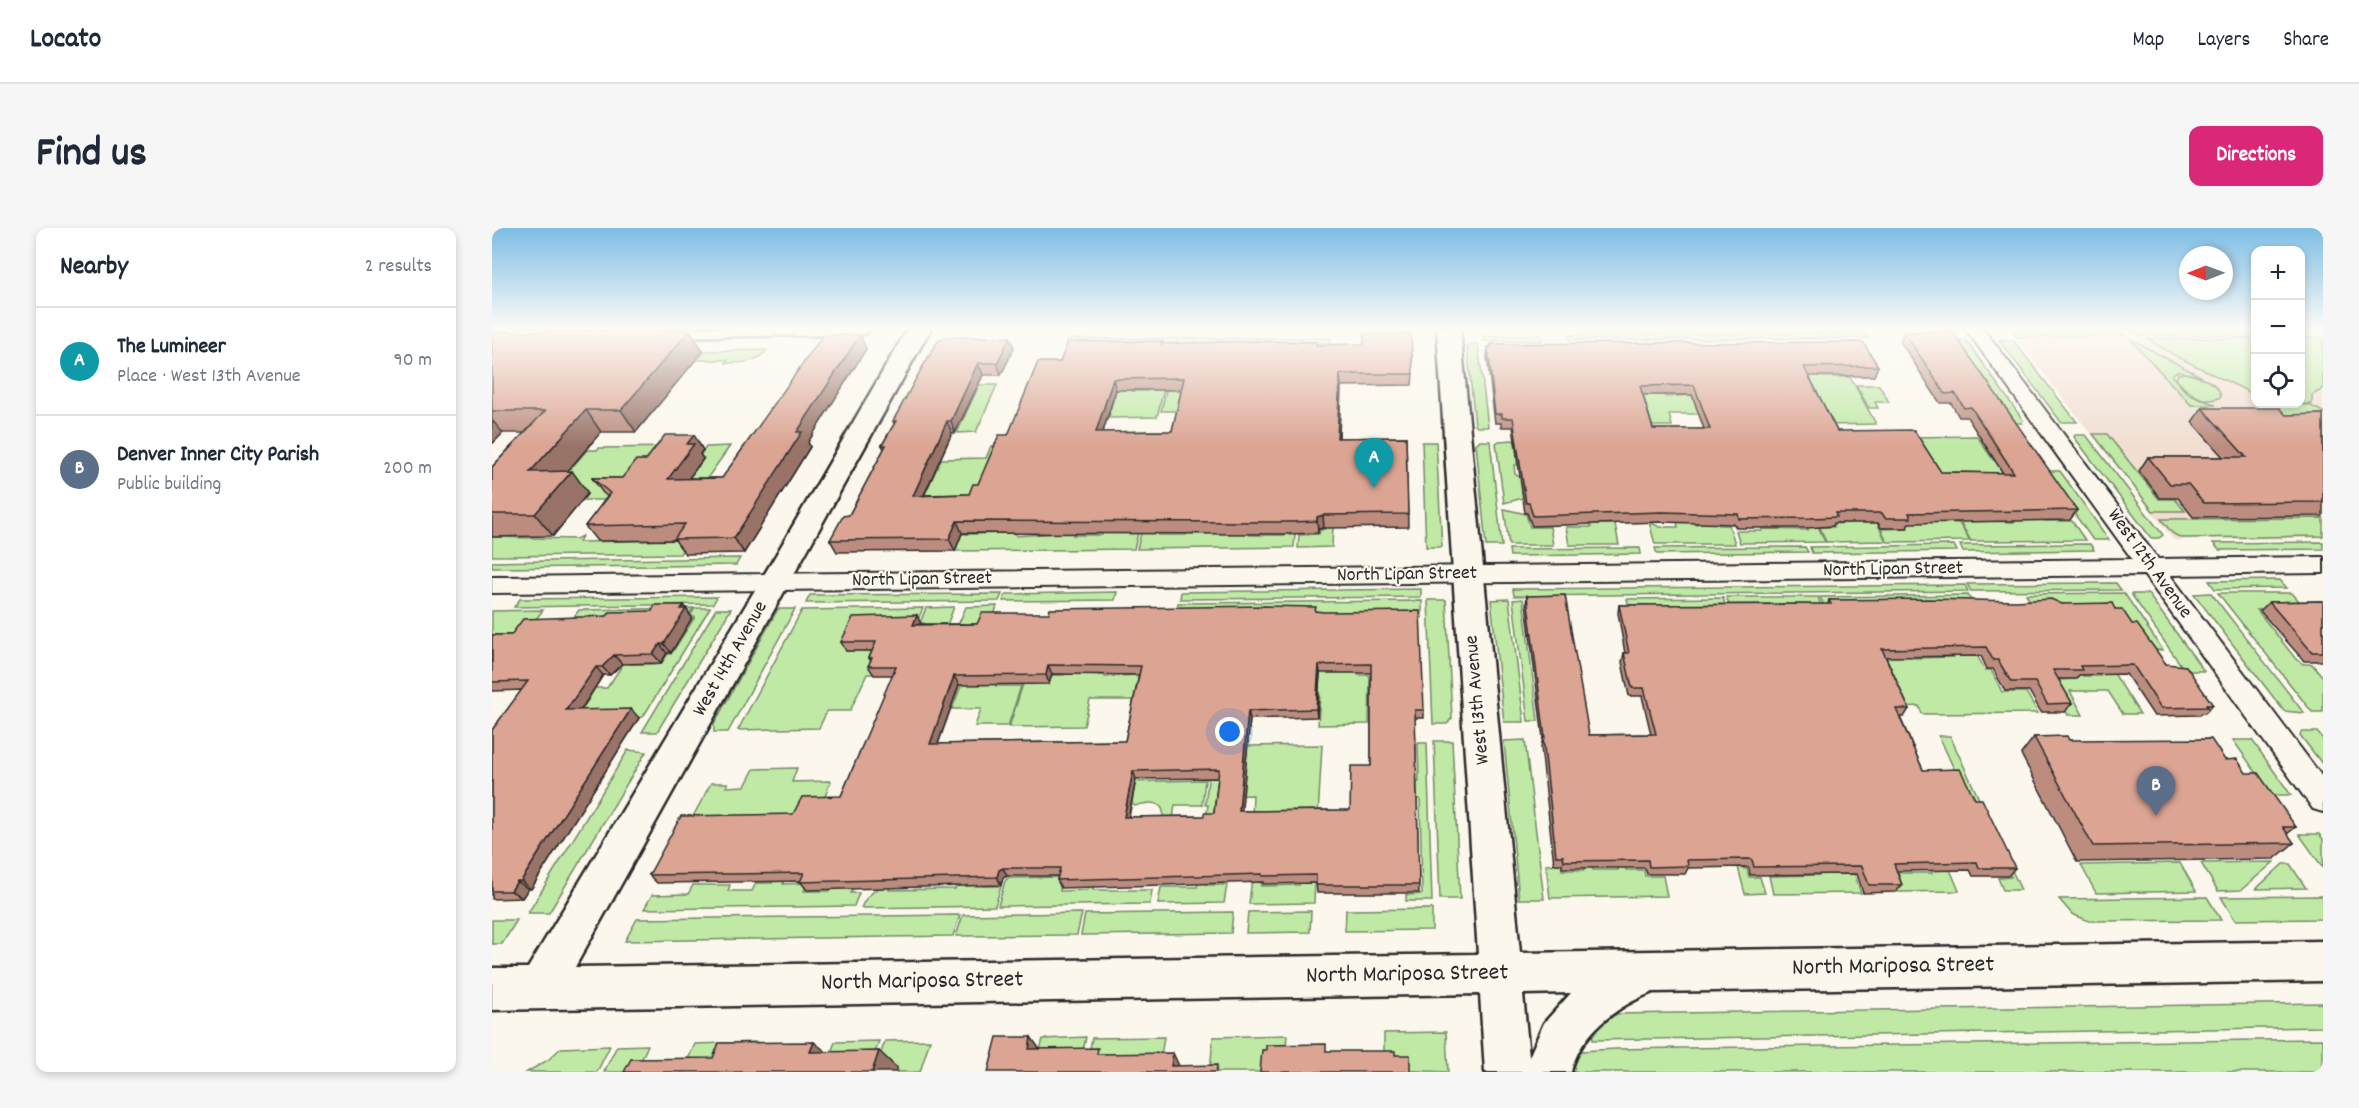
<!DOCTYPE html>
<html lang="en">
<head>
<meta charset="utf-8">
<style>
	:root { --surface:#fff; --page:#f6f6f7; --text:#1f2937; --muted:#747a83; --line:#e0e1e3; --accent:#db2777 }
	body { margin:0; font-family:Dekko,sans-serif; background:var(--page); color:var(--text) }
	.controls { position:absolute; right:18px; top:18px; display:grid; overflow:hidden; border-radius:12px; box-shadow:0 3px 9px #0003 }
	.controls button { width:54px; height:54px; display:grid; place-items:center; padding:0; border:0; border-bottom:2px solid var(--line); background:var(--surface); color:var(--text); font:30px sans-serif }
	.compass { position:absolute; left:1687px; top:18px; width:54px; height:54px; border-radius:50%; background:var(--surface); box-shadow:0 3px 9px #0003; rotate:269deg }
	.you { position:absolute; left:738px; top:504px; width:21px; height:21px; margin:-15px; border:4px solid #fff; border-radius:50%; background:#1a73e8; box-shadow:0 0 0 9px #1a73e833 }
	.badge { display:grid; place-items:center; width:39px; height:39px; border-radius:50%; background:var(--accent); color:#fff; font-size:20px; font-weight:700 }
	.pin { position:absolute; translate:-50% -50px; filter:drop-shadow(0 2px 3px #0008) }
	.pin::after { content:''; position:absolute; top:32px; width:21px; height:18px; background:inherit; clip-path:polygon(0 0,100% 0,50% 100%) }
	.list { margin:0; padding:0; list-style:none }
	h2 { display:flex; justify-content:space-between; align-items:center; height:78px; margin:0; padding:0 24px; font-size:26px }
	h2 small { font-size:20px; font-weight:400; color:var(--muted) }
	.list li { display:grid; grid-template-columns:39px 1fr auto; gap:18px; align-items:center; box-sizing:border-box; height:108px; padding:0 24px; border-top:2px solid var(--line) }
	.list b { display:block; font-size:22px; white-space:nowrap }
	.list p { margin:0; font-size:20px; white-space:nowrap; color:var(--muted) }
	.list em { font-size:20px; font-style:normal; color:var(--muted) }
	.icon { flex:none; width:33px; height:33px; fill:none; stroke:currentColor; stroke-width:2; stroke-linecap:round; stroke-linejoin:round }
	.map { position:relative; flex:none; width:1831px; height:844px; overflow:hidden; border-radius:12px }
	header { display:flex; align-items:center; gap:36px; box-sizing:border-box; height:84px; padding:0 30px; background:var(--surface); border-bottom:2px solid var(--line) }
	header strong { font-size:28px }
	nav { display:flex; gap:33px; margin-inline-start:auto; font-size:21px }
	.intro { display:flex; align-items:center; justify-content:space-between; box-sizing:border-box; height:144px; padding:0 36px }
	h1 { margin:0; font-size:42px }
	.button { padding:15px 27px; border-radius:12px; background:var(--accent); color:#fff; font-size:21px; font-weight:700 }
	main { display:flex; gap:36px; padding:0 36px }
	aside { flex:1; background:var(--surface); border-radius:12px; box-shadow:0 3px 9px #0003 }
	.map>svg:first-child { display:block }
</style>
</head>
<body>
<header>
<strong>Locato</strong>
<nav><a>Map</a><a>Layers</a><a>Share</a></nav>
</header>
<div class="intro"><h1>Find us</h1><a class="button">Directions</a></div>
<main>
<aside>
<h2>Nearby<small>2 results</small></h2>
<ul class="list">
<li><span class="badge" style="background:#0f9aa8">A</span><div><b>The Lumineer</b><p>Place · West 13th Avenue</p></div><em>90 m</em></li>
<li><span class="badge" style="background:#5c6f8a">B</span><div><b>Denver Inner City Parish</b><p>Public building</p></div><em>200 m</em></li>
</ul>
</aside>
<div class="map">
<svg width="1831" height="844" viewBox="0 0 1831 844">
	<rect width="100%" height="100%" fill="#fbf7ec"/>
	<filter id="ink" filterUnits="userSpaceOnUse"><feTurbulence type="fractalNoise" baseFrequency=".0167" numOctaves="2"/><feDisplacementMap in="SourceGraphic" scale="12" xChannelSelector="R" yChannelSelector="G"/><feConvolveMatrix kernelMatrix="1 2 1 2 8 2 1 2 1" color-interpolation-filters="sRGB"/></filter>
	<g filter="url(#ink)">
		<!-- built -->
		<path fill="#f1ded1" d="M1763,109L1764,176H1808L1809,109H1831V310L1682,312L1525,111Z"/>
		<!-- green -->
		<path fill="#bfe9a5" stroke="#758a68" stroke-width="1.5" d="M1763,101V107L1649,108L1637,102Z
			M1624,102L1634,108L1525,109L1520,103Z
			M1369,105L1379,110L1078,112L1076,107Z
			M1049,107L1050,113H991V108Z
			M1831,109V161L1820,167V176H1802L1817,177L1831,184V200L1784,199L1789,176H1785H1808L1809,110Z
			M728,110L727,115L574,117L576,111Z
			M731,110H839V115L730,116Z
			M1763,110V167L1682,127L1656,111Z
			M1638,111L1710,149L1686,143L1679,147L1696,166L1724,177H1699Z
			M1474,112L1531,192L1530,195H1520L1461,113Z
			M1507,112H1521L1585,194H1569Z
			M1196,114L1199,123L1168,153L1173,169L1210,166L1212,186H1177L1180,198H1156L1143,153H1166L1153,115Z
			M986,116L996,199H985L983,197L975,117Z
			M275,122C265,135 249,135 234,135L236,132H206L213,123Z
			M1327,144L1330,149H1358L1384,196L1334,197L1308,150Z
			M1693,145C1706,149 1728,153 1729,169C1713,178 1694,164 1684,151L1686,146Z
			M643,151L640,163H655L658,151L673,157L665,189L617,190L618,186H593L603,158Z
			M487,157H505L484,204L465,205Z
			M694,157L689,183H669L675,158Z
			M1364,157H1387L1397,174H1383L1386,180H1377Z
			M1601,206H1615L1667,271H1683L1693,283H1661Z
			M1583,207H1594L1671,307L1667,310H1659L1582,209Z
			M1485,208L1501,232H1511L1540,274L1450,253L1418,209Z
			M1020,212L1025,214V237H1022L1023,246L1029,250L1031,270L1012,275L1004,215L1007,213Z
			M987,213H998L1010,318H994L984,216Z
			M930,214H944L950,319H934Z
			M845,216L840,319L806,320L807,307L827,306L828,302L833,301L836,265Z
			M238,218L202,269L168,243L206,239L212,230H206L214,219Z
			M499,218H510L492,267L431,271L449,231L494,230Z
			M184,219L115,272H90L0,246L82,237L95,222H105L107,220Z
			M1552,243H1568L1617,312H1601Z
			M1362,249L1394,313L1334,314L1328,299H1342L1341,296L1356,295L1344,270Z
			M797,267H801L797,307H803L802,319L645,321L649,305L668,302L667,307H694L696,302L758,305V307H793Z
			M1012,281L1034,286L1038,299H1058L1061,317H1017Z
			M1521,289H1550L1553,293H1580L1593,312L1479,313L1467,292L1523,294Z
			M1831,290V308L1689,310L1680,305L1669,291Z
			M1185,293H1201L1203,296L1225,293L1227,297H1237L1243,316H1163L1157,294L1168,299H1186Z
			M1413,293L1467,295L1478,313L1395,314L1389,301L1416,300Z
			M15,294L3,309L84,311L90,308L87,314L197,312L188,326L0,328V299Z
			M1099,296H1123L1127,317H1077L1074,299H1099Z
			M1315,296H1325L1333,314L1248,315L1244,303H1270V301L1316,302Z
			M611,303L646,305L642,321L463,323L470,306C487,306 507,305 524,305V308L582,304L581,307H610Z
			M1831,314V321L1727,322L1721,315Z
			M1598,316L1602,322L1471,324L1468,317Z
			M1462,317L1465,323L1320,325L1318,319Z
			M1313,319L1316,324L1165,326L1163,320Z
			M1148,320L1149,326L1018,328L1017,321Z
			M248,330L244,337L0,340V334Z
			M1788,352L1795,360L1723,361L1717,353Z
			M1624,355L1629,362L1479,363L1475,356Z
			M1473,357L1476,363L1022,368L1021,361Z
			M929,361V369L688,371L689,364Z
			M625,364L623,372L511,373L514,366Z
			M1632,365L1671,422H1652L1541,378L1534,366Z
			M1719,365L1812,485L1792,483L1702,366Z
			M1726,365H1800L1831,401L1792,381L1765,382L1803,430L1811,436H1820L1831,449V484H1820Z
			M510,366L507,373L314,375L318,367Z
			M1639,366H1656L1712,443H1693Z
			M1476,367L1483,379L1333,380L1328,369Z
			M225,369L221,376L22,379L28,371Z
			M1234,369H1326L1332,385L1239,382Z
			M1231,370L1235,383L1138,384L1135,371Z
			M1017,371L1032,494H1012L999,372Z
			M1031,371L1046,493H1036L1021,372Z
			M936,372H954L960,490L955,496H941Z
			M930,373V390L683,392L686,375Z
			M505,378L502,387L488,402H472L467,395L474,379Z
			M462,379L455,397L428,404L432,395H428L434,380Z
			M201,380L198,385H169L71,403L87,382Z
			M203,380H218L151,489L110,490L76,502L98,469H93L99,460H115L137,427H144L138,436H169L176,426H179L203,389L198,388Z
			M431,380L424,396L366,397L354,423H388L381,446H375L358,483H335L327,500L246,502L310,382Z
			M224,381H239L165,504H150Z
			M286,381H303L236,504H222V496Z
			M51,382L21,421L0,414V383Z
			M1415,417L1421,430L1462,429L1457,419L1480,418L1493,442H1499L1510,464H1534L1546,485L1430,486L1427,478L1409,479L1387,429Z
			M820,424L866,440V447H878L877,496L826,497L828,467H800Z
			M1570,426L1584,436L1591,448H1608L1603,440L1618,439L1648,486H1631L1616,463H1578L1591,487H1576L1548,439L1564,452L1585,451Z
			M609,435L607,447H613V449L644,447V449H647L642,472H598L592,498L517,499L534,447H572L573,444Z
			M475,443L507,449L504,458H529L516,498H483L489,481H460Z
			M1809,504H1825L1831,511V537L1808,507Z
			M1447,508H1458L1529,662H1511L1506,650L1519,649L1486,579L1472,563Z
			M1033,512L1052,671H1027L1012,513Z
			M1741,512H1760L1799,567H1780Z
			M942,513H960L968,671H948Z
			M926,515H935L940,673H914V667L930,666L928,571L923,570V555L927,554Z
			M830,517L826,589L760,590L761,567L725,568L722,591H714L716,577H713L717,544L753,543L756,518Z
			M136,522L154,524L57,685H36Z
			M1219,536H1224L1252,641H1255L1257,649H1268L1273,665L1253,666Z
			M305,540L300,554L339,553L330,576L307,593L198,594L219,555H236L234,559L253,558L262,541Z
			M713,552L710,577H683L681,591H671C674,571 656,574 643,578L626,567L631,554Z
			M1331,556L1369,665L1281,666L1277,648L1326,647L1324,641Z
			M1807,606H1827L1831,611V640Z
			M1782,634L1749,662L1726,663L1709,635Z
			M1688,635L1704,663L1604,665L1589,637Z
			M1069,636L1070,642H1092V636H1100L1101,642H1126L1125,636H1133L1134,642H1152L1153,648H1171L1175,668L1058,670L1054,637Z
			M1791,636H1798L1814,660L1764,661Z
			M1457,639L1467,663L1406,664L1399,645H1440L1439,640Z
			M570,649L568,663L595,662L597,654H602L601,662H660L658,676L506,678L513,653L516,650Z
			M760,649H770L769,658L807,657L808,649H823L822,675L757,676Z
			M707,650H715L714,657H735L732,675L666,676L669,659H705Z
			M282,652H292L291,656L315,655L312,663H338L341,656H363L359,665H367L362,678L152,681L160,667L196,666L201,657H238L236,663H260L264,655H280Z
			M467,652L492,656L491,658H509L503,678L369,680C373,669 386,657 398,657L397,662L463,661Z
			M1831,668V691L1743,692L1729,669Z
			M1715,669L1729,692L1597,693L1580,686L1567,671Z
			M940,681V702L853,703L854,682Z
			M819,683L818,704L754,705L756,684Z
			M741,684L739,705L589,707L593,686Z
			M590,685L585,707L464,708L471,687Z
			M468,687L461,708L133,713L145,691Z
			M0,692H25L10,716H0Z
			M1831,775V799L1101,812L1100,800L1125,786Z
			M954,804L956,844L906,842L892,836V805Z
			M795,807L793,832L772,844H718L721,809Z
			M594,809L588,836L547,826L551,811Z
			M672,809L667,841L642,844L595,836L600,810Z
			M1831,811V844H1079L1089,823L1124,821Z
			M438,812L428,844H405V839H384L393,813Z
			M387,813L378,840L337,830L343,814Z
			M265,814L258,831L190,844L203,816Z
			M156,817L144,844H112L125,818Z
			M118,818L105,844H35L56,832L69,820Z"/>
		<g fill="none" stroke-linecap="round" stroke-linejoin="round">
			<defs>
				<path id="street" d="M1473,100H1491L1666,331L1831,329V345L1678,347L1831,550V584L1821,581L1652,347L0,365V349L1640,331Z"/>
				<path id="secondary" d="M0,100H379L375,105L367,107L0,110Z
					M416,100H439L83,739L986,726L945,100H968L1028,725L1831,713V753L1161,764C1125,778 1088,805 1079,844H993L988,766L0,782V740H36L284,327ZM1079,765L1052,795L1037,829L1031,766Z"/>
			</defs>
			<!-- street casing -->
			<use href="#street" stroke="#2b2b2b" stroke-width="4"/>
			<!-- secondary casing -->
			<use href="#secondary" stroke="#2b2b2b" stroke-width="5"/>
			<!-- street -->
			<use href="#street" fill="#fbf7ec" fill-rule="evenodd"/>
			<!-- secondary -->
			<use href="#secondary" fill="#fbf7ec" fill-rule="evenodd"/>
		</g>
		<!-- wall -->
		<path fill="#bc8d7e" stroke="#2b2b2b" stroke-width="1.5" fill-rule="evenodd" d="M198,102L211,123L144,204H109L75,243L96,265L61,308L0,309V239L32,205H11L0,216V104Z
			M1412,104L1585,282L1578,292L1417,295L1415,300H1389L1386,295H1342L1341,298L1315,300H1244L1242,296L1168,294L1040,298L1035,285H1033L1021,199H1009V195H1003L995,129L996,119H999V116L1386,138L1382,148H1317L1345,203L1449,244L1511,245L1475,189H1467L1459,175H1448L1408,113ZM1151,167H1200L1212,201H1161Z
			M368,107L374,121L316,214L318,219L252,325L193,326L183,312L105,313L93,298L116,269L111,265L100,250H130L154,232L211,222L208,226L211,231L197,250H230Z
			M518,109L522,120L509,147H491L463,205H460L432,267L477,266L486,256L516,207L568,134L670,113L671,116L824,114V117L921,146L920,157L849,158L847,210L914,209L916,299L832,300L826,301V305L799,306L470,305L463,323L345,324L338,312L357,287L392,221L390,217L402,196L401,193ZM624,162H690L680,203L611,204Z
			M1710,180L1794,187L1831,186V288L1701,289L1686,270H1668L1647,243L1656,229H1731L1700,194Z
			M1035,368L1097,507L1159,506L1150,468H1137L1130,434L1132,425H1133L1126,385L1127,377L1336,376L1337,372L1570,376L1623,381L1640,396L1674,436L1721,477L1713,485H1710L1708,487L1662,488L1634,446L1587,447L1584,451H1566L1580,475L1573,484H1549L1537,463H1513L1501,441H1495L1489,428L1394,429L1417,481L1412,489H1408L1431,542L1483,571L1523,640L1516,648H1481L1478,642L1405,643L1410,657L1404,664L1371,665L1365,646L1258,647L1257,640L1253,639L1196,640L1193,646H1155L1153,640H1070V636H1062L1049,519L1051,510L1034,376Z
			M1831,373V433H1812L1768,383L1777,374Z
			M192,377L200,390L179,425H175L169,435L130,436L118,447H111L89,482L147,490L39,661H36L30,670L0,671V502L30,462L0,463V407H19L115,388L160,383Z
			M824,383L932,482V490H923L927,665H825L824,655L771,656V654L569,660L565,652L566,648H515L511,650L509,657L315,662L308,653L165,655L157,647L301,586L349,568L401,447H382L376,438L379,433L377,430L380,423H354L349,414L429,396H485ZM828,445H879V538L858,582L749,583L758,491L825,489ZM560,446L647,447L633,513L446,516L467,457L557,456ZM726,550L722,585L712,588L637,589L644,551Z
			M1542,509L1577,512L1733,532L1754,545L1804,599L1795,606L1802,615L1782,631L1585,634L1529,526Z"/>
		<!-- shaded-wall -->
		<path fill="#997367" stroke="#2b2b2b" stroke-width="1.5" d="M198,102L211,123L144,204L129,182Z
			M368,107L374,121L316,214L318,219L252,325L242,310L305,204Z
			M518,109L522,120L509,147L505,135Z
			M486,135L491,147L463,205L459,193Z
			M848,146L849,158L846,222L845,210Z
			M621,151L624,162L607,216L604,204Z
			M94,182L109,204L56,266L38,244Z
			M0,192L11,205L0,216Z
			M455,193L460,205L426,280L421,268Z
			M202,207L211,222L208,226L211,231L186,265L176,251L195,216Z
			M80,243L96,265L61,308L43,286Z
			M831,287L832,300L826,301V305L825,289Z
			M465,293L470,305L463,323L457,311Z
			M192,377L200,390L179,425L172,416Z
			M425,387L429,396L421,397Z
			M168,416L175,425L169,435L161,426Z
			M122,427L130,436L118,447L110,439Z
			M556,437L560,446L557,456L554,447Z
			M827,437L828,445L825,489L824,481Z
			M104,439L111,447L83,491L74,482Z
			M462,448L467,457L443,524L438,516Z
			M139,481L147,490L39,661L29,653Z
			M756,483L758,491L749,591L747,583Z
			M641,543L644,551L635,597L632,589Z
			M511,640L515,648L511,650L509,657L505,649L507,642Z
			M25,653L36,661L30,670L19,663Z
			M539,809L552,827L537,821Z
			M322,814L343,831L318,824Z
			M387,823L405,840L404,844H380Z
			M681,825L689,842L679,838Z"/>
		<!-- building -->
		<path fill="#dba493" stroke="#2b2b2b" stroke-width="1.5" fill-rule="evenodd" d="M198,102L129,182H94L38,244L80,243L43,286H0V239L53,183H0V104Z
			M1460,103L1585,282L1417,285L1419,290H1393L1390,285H1343L1345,289L1319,290L1247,291L1246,286L1170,284L1041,288L1037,275H1034L1021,190H1010V186H1003L996,119H999V116L1371,114L1386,138L1312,139L1345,203L1422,202L1449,244L1522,245L1479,179L1472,180L1463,165L1453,166L1412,104ZM1202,157L1218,201H1161L1148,158Z
			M872,106H919L921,146H848L845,210L914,209L916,286L831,287L825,289V293L798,294L465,293L457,311L338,312L351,288L357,287L394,217H390L404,193H401L427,145L446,113L454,109H518L505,135H486L459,193H455L421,268L477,266L481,256H486L507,207H516L546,134H568L576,114L670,113L669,116L762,113L824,114V117L872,116ZM692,150L680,203L604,204L621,151Z
			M331,107H368L305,204H310L242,310L182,311L193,296L93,298L118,265L100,250H130L144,232H154L173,207H202L195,216H202L176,251L230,250Z
			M1710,180H1787L1794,187L1831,186V274L1712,275L1696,256H1678L1656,229H1754Z
			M1073,367L1097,507L1164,506L1152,460H1140L1132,425H1137L1127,377L1339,376L1337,372L1437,371L1524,373L1559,371L1570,376L1620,375L1623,381H1630L1640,396H1645L1674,436L1694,438L1721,477H1714L1716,479L1669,480L1641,437L1588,438L1590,442H1561L1580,475L1555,476L1543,454H1519L1506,432H1501L1494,419L1390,421L1417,481H1404L1431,542L1468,541L1483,571H1490L1523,640H1487L1485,634L1402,636L1410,657H1377L1370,638L1262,639L1260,632L1257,631L1195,632L1196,638L1157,639L1156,632L1072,633L1071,628H1064L1051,510H1053L1035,368Z
			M1831,373V424H1820L1777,374Z
			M163,377H192L189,381H194L172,416H168L161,426L122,427L110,439H104L74,482L139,481L29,653H25L19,663H0V502L36,453L0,454V407H19L31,391L115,388L118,384L160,383Z
			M772,378L824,379L823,383L832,384L928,383L932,482H923L927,657H824V647L770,648V646L565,652L568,640H511L507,642L505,649L308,654L312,645L157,647L189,588L301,586L310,569L349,568L404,438H376L380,430H377L384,414H349L361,389L425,387L421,397L485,396L490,385H557L558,381ZM879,436V538H859L858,582L747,583L756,483L824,481L827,437ZM556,437L649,438L633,513L438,516L462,448L554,447ZM727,541L722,585H712V588L632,589L641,543Z
			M1575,508L1577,512L1719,511L1733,532L1745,531L1754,545H1766L1804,599H1791L1802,615L1601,618L1542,509Z
			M505,809H539L537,821L606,820L605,826L681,825L679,838L725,837L724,844H496Z
			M322,814L318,824L387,823L380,844H132L139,831L221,830L227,815Z
			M834,816V823H903V827H918V844H768L770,822H774V817Z"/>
	</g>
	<!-- sky -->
	<linearGradient id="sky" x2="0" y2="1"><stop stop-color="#7ebde5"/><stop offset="0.46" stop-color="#fdfbf6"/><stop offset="1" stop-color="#fdfbf6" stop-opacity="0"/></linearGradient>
	<rect width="1831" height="218" fill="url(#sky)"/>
	<g text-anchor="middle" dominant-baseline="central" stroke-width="4.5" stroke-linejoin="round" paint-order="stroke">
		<!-- street labels -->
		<g font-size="20" fill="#2b2b2b" stroke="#fbf7ec">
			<text transform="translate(1657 336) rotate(54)">West 12th Avenue</text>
			<text transform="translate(1401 342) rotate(-1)">North Lipan Street</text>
			<text transform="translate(915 347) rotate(-1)">North Lipan Street</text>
			<text transform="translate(430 352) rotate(-1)">North Lipan Street</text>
			<text transform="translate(239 431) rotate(-60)">West 14th Avenue</text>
			<text transform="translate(986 472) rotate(-95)">West 13th Avenue</text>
		</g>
		<!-- near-street labels -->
		<g font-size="24" fill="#2b2b2b" stroke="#fbf7ec">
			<text transform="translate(1401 739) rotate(-1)">North Mariposa Street</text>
			<text transform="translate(915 747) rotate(-1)">North Mariposa Street</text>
			<text transform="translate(430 754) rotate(-1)">North Mariposa Street</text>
		</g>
	</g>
</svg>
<div class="controls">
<button>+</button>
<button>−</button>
<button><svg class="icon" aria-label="locate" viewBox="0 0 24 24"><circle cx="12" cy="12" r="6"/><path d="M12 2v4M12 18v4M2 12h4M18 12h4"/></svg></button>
</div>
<svg class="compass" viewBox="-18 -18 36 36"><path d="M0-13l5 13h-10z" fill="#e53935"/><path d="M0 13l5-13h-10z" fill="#747a83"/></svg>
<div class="you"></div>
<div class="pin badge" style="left:882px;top:260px;background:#0f9aa8">A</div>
<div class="pin badge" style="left:1664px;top:588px;background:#5c6f8a">B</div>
</div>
</main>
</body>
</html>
